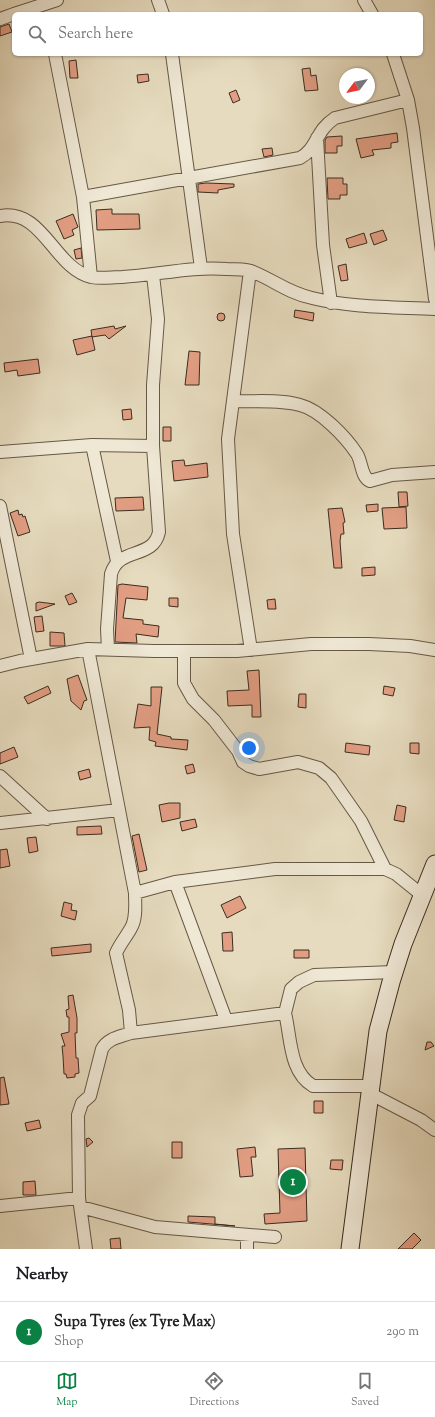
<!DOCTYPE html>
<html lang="en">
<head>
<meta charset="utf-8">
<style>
	:root { --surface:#fff; --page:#f2f2f2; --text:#202124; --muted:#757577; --line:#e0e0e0; --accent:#0b8043 }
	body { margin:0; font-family:"Sorts Mill Goudy",serif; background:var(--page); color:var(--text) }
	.compass { position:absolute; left:339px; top:68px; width:36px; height:36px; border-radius:50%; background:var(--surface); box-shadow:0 1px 3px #0004; rotate:238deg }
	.you { position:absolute; left:249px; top:748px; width:14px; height:14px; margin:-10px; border:3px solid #fff; border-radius:50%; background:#1a73e8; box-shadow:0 0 0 6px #1a73e833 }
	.badge { display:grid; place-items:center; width:26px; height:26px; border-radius:50%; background:var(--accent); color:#fff; font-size:13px; font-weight:700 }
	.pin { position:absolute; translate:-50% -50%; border:2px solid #fff; box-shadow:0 1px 4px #0006 }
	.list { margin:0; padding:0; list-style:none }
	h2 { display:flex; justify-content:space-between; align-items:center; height:52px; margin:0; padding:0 16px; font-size:17px }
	h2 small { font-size:13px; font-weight:400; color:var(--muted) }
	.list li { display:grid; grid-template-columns:26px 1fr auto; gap:12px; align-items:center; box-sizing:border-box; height:60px; padding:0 16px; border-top:1px solid var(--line) }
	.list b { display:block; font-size:15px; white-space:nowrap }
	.list p { margin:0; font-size:13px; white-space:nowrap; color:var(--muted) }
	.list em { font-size:13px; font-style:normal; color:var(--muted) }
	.icon { flex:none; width:22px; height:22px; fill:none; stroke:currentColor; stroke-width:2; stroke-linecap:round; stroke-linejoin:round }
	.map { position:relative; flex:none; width:435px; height:1249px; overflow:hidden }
	.search { position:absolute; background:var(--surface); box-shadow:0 1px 3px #0004; left:12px; right:12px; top:12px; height:44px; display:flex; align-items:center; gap:10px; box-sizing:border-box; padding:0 14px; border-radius:6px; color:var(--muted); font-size:15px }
	.sheet { height:112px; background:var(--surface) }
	nav { display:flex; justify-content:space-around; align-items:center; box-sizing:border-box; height:56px; border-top:1px solid var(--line); background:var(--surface); font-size:11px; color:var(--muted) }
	nav a { display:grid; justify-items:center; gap:2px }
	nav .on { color:var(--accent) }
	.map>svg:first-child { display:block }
</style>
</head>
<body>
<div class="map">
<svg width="435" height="1249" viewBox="0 0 435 1249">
	<rect width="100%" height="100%" fill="#e6dbbe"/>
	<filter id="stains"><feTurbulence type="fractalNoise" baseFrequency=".005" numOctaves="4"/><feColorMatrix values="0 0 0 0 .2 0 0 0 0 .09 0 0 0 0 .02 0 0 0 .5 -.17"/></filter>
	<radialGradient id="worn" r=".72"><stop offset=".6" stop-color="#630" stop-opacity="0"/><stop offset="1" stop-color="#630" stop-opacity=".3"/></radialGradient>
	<!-- building -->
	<path fill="#e29e83" stroke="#3c2c1f" d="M9,24L12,32L0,36V27Z
		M76,60L78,78H70L69,61Z
		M310,68L311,76L316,75L318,90L305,91L302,69Z
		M148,74L149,81L138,83L137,75Z
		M236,90L240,100L233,103L229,93Z
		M397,133L398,142L391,143V148L372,150L374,155L361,158L356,139Z
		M342,136V146H337V153H325V140L327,137Z
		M272,148L273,155L264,157L262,149Z
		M327,178H343V184H347V195H340V199H328Z
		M206,183L234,184V187L218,190V193L198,192V184Z
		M112,209V214H139L140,229L97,230L96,210Z
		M73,214L78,227L72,230L74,235L64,239L56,221Z
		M383,230L387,240L374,245L370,234Z
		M364,233L367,243L349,248L346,239Z
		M81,248L82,258L76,259L74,250Z
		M346,264L348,280L341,281L338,266Z
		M295,310L314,313L313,321L294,317Z
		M217 317a4 4 0 1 1 8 0a4 4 0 1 1-8 0Z
		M114,326L115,329L126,326L109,339L105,335L92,337L91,330Z
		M92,336L95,350L77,355L73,340Z
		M189,351L200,352L199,385H185Z
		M38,359L40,373L18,376L17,370L5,372L4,363Z
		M131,409L132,419L123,420L122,410Z
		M163,427H171V441H163Z
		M184,460L185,466L207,463L208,477L174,481L172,461Z
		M398,492H407L408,506L399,507Z
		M143,497L144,510L116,511L115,498Z
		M378,504V511L367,512L366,505Z
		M406,507L407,528L384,529L382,508Z
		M342,508L345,522L343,523L344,534H341L340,541L342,568H334L328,509Z
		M18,510L19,515L22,514L23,517L25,516L30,532L18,536L10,513Z
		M375,567V575L362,576V568Z
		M122,584L148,587L147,600L126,598L123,618L143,620V624L159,626L158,637L136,634L137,643L115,642L118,585Z
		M72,593L77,602L69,605L65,596Z
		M169,598H178V607L169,606Z
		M275,599L276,609H268L267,600Z
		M39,602L55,604L36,611V603Z
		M42,616L44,631L36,632L34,617Z
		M50,632L64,633L65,646H50Z
		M259,670L261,717H252V705L228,706L227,691L249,690L247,671Z
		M78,675L87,700L84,701L81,710L71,701L67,679Z
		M48,686L51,693L28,704L24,697Z
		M384,686L395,688L393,696L383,694Z
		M151,687H162L157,734L171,737V739L188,740L187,750L155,746L156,742L149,740L150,727L134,728L138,704L151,706Z
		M299,694H306V708L298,707Z
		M346,743L370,746L369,755L345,752Z
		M410,743H419V754L410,753Z
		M14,747L18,757L0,764V753Z
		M193,764L195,772L187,774L185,766Z
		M89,769L91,777L80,780L78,772Z
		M169,803H180V818L162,822L159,805Z
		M397,805L406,807L404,822L394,820Z
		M195,819L197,827L182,831L180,822Z
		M101,826L102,834L77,835V827Z
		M139,834L147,870L139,872L132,836Z
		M36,837L38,851L29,853L27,838Z
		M7,849L10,866L0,868V850Z
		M240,896L246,908L227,918L221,905Z
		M64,902L72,904L71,910L77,911L75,920L61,916Z
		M232,932L233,951H223L222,933Z
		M91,944V952L52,956L51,948Z
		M294,950H309V958H294Z
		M73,995L77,1018V1033H75L76,1058H78L79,1073L75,1074V1077L67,1078L66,1074H64L63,1056L62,1046H65L61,1034L69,1032V1017H67L66,1010L69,1009L68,996Z
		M427,1042H431L434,1046L425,1050Z
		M4,1077L9,1104L0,1105V1078Z
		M314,1101H323V1113H314Z
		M39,1120L41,1128L27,1131L25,1123Z
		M89,1138L93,1142L87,1147L86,1139Z
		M172,1142H182V1158H172Z
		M255,1147L256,1157H251L253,1176L240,1177L237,1149Z
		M305,1148L307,1221L265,1224L264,1214L280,1213L278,1149Z
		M331,1160H343L342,1170L330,1169Z
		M35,1181L36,1195H23V1182Z
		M188,1216L215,1217V1224L235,1226L188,1222Z
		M414,1233L421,1240L412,1249H398Z
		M120,1238L121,1249H111L110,1239Z"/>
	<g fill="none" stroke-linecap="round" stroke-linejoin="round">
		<defs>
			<path id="street" d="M158,0L163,14
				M364,0L372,14
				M14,14L57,0
				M0,19L14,14
				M55,54L83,197L91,277
				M172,54L201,268
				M393,54L408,100L413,128L435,299
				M317,138L323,245L331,303
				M83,197L300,158C318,148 315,131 335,118L408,100
				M0,216C43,208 54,268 91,277C101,279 112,277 122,277C157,275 192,266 227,269C234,269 244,269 251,271C272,279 288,293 312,298C352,308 394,307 435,309
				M250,271L228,439L233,534L251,650
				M233,401C254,402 280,399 300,405C320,410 346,437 357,454C362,462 361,477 370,481L392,475L435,472
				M92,445L117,561
				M0,452L92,445L153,446
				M0,506L31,659
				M88,649L135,893C135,904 137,918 131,928C126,937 120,944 116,953L129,1010L131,1033
				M108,649L107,629L111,574C119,546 153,560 159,532L153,446V385L158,319L153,275
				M184,651V683L193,699L214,720L238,751L243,762L249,766L259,769L298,762L319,768L331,778L361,821L385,869
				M0,666L20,661L88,649L154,651H237L311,644H369L410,646L435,650
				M0,776L47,819
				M0,823L119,810
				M175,882L226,1020
				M135,893L175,882L275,869H385L396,874L422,895
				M285,1013L291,989L299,982L314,975L394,972
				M369,1093L421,1120L435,1130
				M0,1206L79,1198
				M81,1207L155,1227L275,1237
				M247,1235V1249
				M86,1249L79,1198L78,1115L82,1103L90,1096L102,1049C108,1038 120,1037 131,1033L285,1013C291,1037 289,1072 313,1086H370"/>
			<path id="secondary" d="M350,1249L378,1031L391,982L403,944L435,864"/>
		</defs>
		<!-- street casing -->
		<use href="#street" stroke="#665847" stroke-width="14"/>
		<!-- secondary casing -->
		<use href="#secondary" stroke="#3c2c1f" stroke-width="19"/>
		<!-- street -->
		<use href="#street" stroke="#efe8d5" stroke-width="12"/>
		<!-- secondary -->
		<use href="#secondary" stroke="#efe8d5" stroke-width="17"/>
	</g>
	<rect width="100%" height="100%" filter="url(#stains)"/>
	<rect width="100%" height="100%" fill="url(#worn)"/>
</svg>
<svg class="compass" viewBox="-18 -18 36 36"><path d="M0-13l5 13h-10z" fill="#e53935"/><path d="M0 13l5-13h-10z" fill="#757577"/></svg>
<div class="you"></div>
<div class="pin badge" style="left:293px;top:1182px">1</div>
<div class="search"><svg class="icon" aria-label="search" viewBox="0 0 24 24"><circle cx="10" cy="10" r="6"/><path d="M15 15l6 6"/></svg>Search here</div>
</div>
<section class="sheet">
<h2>Nearby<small></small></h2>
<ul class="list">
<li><span class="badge">1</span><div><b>Supa Tyres (ex Tyre Max)</b><p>Shop</p></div><em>290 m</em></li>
</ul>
</section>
<nav>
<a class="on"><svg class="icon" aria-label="map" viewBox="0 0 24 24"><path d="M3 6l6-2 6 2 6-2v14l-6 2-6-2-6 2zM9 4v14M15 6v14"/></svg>Map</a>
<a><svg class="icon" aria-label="directions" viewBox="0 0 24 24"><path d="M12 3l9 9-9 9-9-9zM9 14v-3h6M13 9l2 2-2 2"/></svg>Directions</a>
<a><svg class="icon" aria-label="saved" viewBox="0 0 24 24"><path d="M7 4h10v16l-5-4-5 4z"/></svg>Saved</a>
</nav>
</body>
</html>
